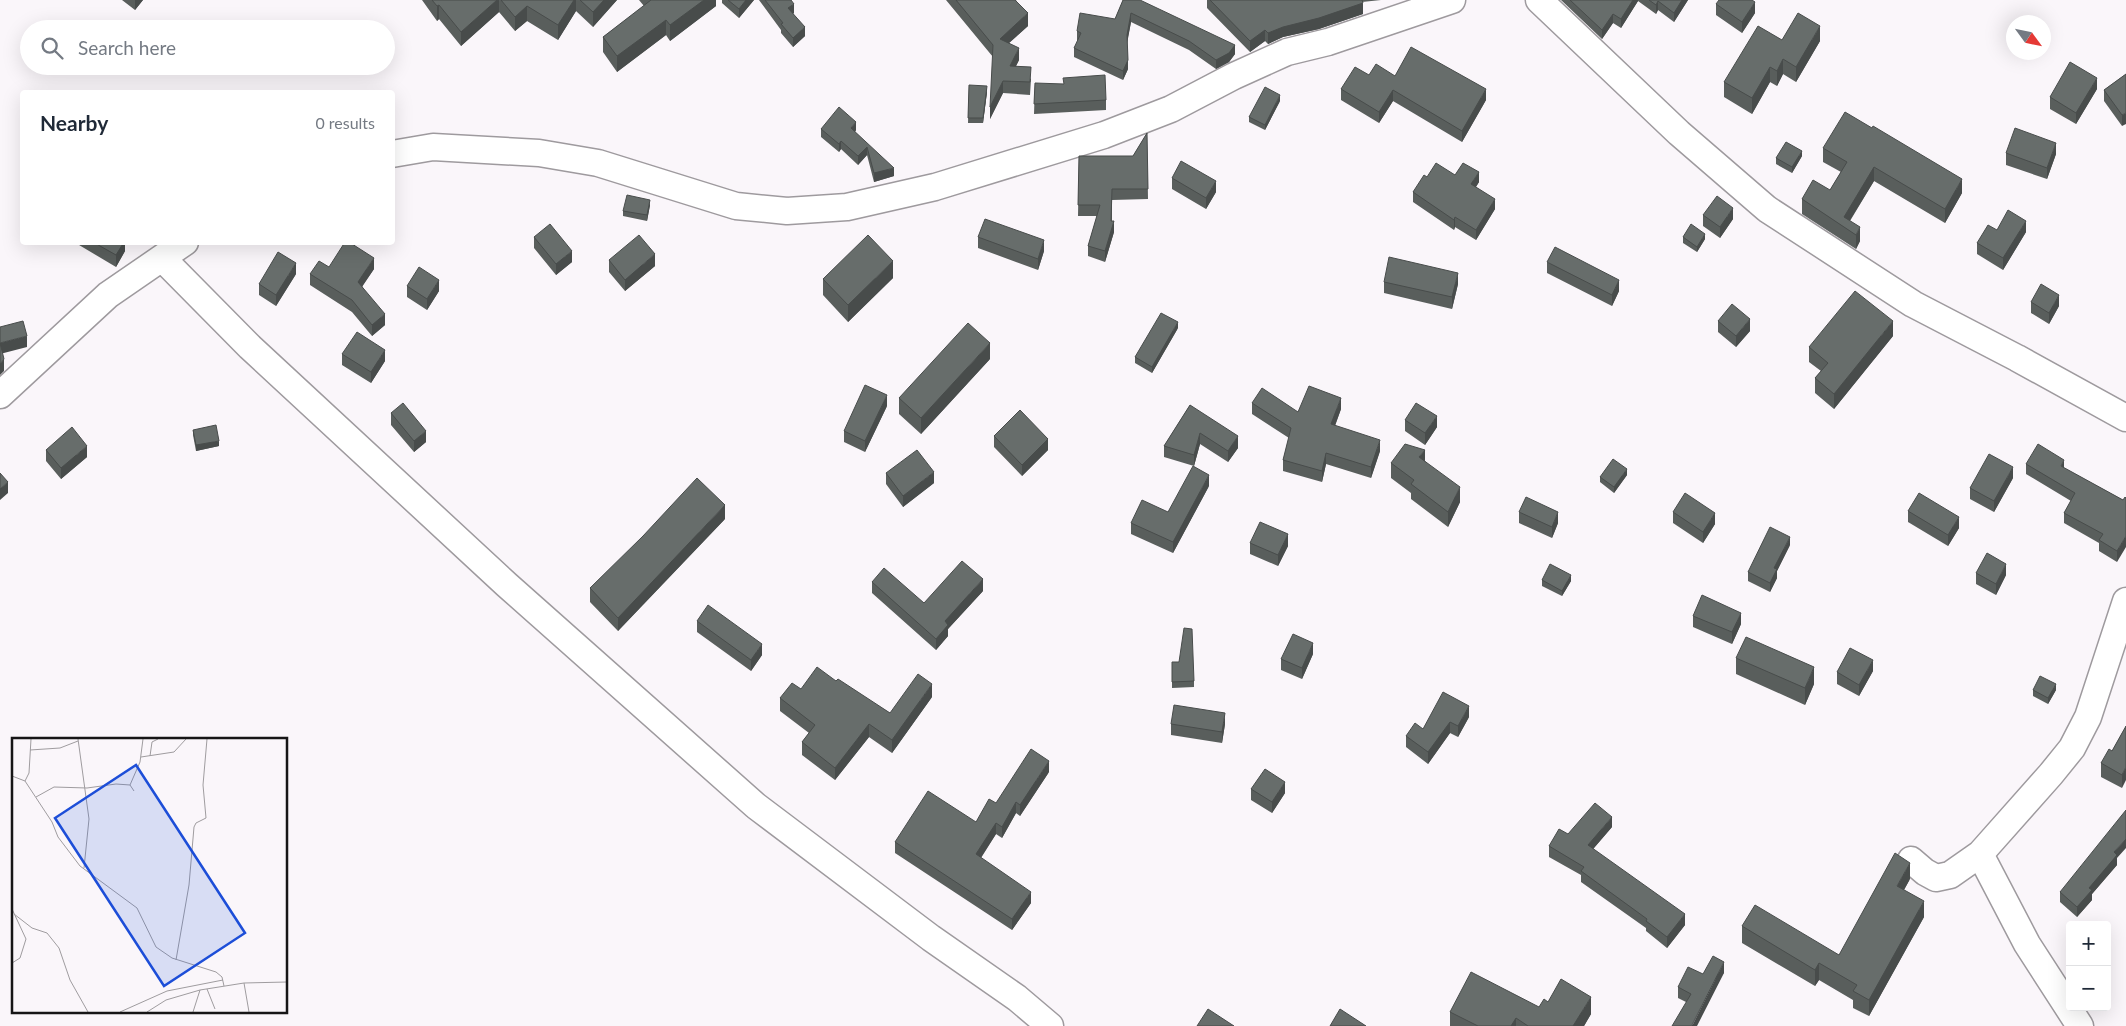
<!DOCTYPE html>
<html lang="en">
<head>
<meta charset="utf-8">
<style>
	:root { --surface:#fff; --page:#f6f6f7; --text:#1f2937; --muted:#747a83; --line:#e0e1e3 }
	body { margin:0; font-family:Lato,sans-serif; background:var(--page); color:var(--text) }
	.controls { position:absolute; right:15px; bottom:15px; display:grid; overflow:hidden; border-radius:5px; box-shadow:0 5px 20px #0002 }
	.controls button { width:45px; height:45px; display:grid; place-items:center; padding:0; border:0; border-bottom:1px solid var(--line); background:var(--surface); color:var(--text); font:25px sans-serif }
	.compass { position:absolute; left:2006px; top:15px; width:45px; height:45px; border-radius:50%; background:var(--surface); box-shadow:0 5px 20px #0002; rotate:123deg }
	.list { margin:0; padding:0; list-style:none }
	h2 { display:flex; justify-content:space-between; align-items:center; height:65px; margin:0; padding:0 20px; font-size:21px }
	h2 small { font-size:16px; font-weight:400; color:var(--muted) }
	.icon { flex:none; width:28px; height:28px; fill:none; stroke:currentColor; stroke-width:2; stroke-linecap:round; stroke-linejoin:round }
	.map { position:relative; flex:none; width:2126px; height:1026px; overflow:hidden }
	.search { position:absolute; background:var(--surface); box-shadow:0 5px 20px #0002; left:20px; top:20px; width:375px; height:55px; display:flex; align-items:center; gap:12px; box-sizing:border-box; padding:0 18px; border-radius:28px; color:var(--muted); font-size:19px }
	.panel { position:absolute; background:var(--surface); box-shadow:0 5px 20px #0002; left:20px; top:90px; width:375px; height:155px; border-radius:5px }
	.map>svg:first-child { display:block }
</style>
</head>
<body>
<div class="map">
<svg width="2126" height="1026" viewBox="0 0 2126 1026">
	<rect width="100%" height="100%" fill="#faf6fa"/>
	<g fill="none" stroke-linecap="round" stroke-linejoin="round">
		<defs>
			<path id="minor" d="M1539,0L1679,133L1767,209L1913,304L2017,358L2126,418
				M392,154L433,147L539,153L598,163L736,206L787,211L847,207L935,187L1104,135L1171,109L1234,76L1287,52L1328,42L1452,0
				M162,258L250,347L507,585L756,806L931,938L1017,998L1050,1026
				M0,395L108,295L185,242
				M1980,854L2027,944L2080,1026
				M1911,860L1925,872L1936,878L1950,875L1980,854L2051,774L2072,748L2088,717L2126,601"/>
		</defs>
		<!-- minor casing -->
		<use href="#minor" stroke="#9e9a9e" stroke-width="29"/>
		<!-- minor -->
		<use href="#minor" stroke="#fff" stroke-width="26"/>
	</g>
	<!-- wall -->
	<path fill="#595e5c" d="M122,0H143L135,10Z
		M422,0H617L593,27L576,11L558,40L527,21L515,31L499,12L461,46L439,19L437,21Z
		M639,0H716V6L670,41L666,35L617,72L603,52V37L644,6Z
		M722,0H754L739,18L722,3Z
		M759,0H791L793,13L805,36L793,47L781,33V30Z
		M946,0H1016L1028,26L1009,43L1019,60L1016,66L1031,79L1030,95L1003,93L990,119L993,57Z
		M1123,0L1235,54L1229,62L1216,69L1189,50L1131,22L1127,42L1128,69L1123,80L1074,57V48L1078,41L1077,40V31L1115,19Z
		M1207,0H1381L1362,2L1363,14L1319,29L1283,37L1268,44L1265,41L1250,52L1207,8Z
		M1561,0H1688L1674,22L1658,10L1656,14L1638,1L1621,28L1613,23L1602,39Z
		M1716,4L1755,13L1742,33L1716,15Z
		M1782,40L1820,41L1796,82L1783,74L1777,86L1770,82L1752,114L1724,97V82Z
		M2126,74L2122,126L2104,101V90Z
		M1369,75L1395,76L1486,100L1462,142L1393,101L1379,123L1341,100V89Z
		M1035,83L1106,100V110L1034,114Z
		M969,85L987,92L983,123H968Z
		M2097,89L2076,124L2050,109V97Z
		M1280,101L1265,130L1249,122V117Z
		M821,129L856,130L855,132L894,176L874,182L867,155L858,165L841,149L839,152L821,137Z
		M1147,133L1148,199L1112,200V221L1114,232L1105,262L1088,256V246L1097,216H1078L1079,156H1133Z
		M1823,148L1962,193L1945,223L1874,181L1850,221L1860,241L1856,249L1802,214V199L1830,190L1841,172L1823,162Z
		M2006,153L2056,154L2047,179L2006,165Z
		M1802,156L1792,173L1776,164V158Z
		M1455,175L1479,182L1476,187L1495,209L1476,240L1455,227L1454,230L1413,202V192L1427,177Z
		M1172,178L1216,192L1206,209L1172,189Z
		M650,205L647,221L623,216V211Z
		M1703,215L1733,219L1720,238L1703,226Z
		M1997,230L2026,232L2003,270L1977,254V243Z
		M534,237L572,262L556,275L534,248Z
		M978,237L1044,251L1038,270L978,248Z
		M1683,237L1705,239L1697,252L1683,243Z
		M74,242H125V251L116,267Z
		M609,260L655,266L625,291L609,272Z
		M1547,262L1619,291L1612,306L1547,273Z
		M329,267L374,269L362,286L385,325L372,336L352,312L310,285V274Z
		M296,274L276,306L259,295V284Z
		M893,278L848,322L823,295V279Z
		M1384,282L1458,284L1452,309L1384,293Z
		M407,286L439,291L427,310L407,297Z
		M2031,302L2059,306L2049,324L2031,313Z
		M1718,321L1750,331L1736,347L1718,332Z
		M1178,328L1152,373L1135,363V357Z
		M1893,336L1834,409L1815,393V378L1821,371L1809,362V347Z
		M342,354L385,361L371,383L342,365Z
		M990,359L921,434L899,414V398Z
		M1252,403L1298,412L1341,409L1335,426L1380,451L1371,478L1326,464L1322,482L1283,471V460L1289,438L1252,414Z
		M1190,405L1238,448L1228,462L1200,444L1194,466L1164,457V446Z
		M887,406L865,452L844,442V431Z
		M391,413L426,442L414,452L391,425Z
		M1405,420L1437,427L1425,445L1405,431Z
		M193,430L219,446L196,451L193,435Z
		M994,436L1048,450L1022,476L994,447Z
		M46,450L87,457L61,479L46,461Z
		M1425,461L1460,502L1448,527L1411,499V493L1391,478V463Z
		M2026,464L2064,468L2123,500L2117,562L2099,551V543L2064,523V513L2071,501L2026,474Z
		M886,473L934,483L903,507L886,484Z
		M1627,475L1614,493L1600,482V477Z
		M2013,478L1994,512L1970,499V488Z
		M1209,486L1173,553L1131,534V523L1168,512Z
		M1908,511L1959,528L1948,546L1908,522Z
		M1519,512L1558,523L1552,538L1519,523Z
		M1673,512L1715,524L1703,543L1673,523Z
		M725,519L618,631L590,602V588Z
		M1250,543L1288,546L1278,566L1250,554Z
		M1790,545L1777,571V578L1770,592L1748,581V572Z
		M1976,573L2006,575L1996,595L1976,584Z
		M1542,580L1571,581L1562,596L1542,586Z
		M872,582L924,603L983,591L948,629V636L936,650L872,593Z
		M1693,616L1741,624L1732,644L1693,627Z
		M697,621L762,655L751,671L697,632Z
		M1313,654L1302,679L1281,670V659Z
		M1736,658L1814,684L1805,705L1736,674Z
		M1172,662H1179L1194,681V687L1172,688Z
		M1873,671L1859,696L1837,684V672Z
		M836,681L890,713L932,697L892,753L869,737L835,780L802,755V742L809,733L780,711V698L801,689Z
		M2033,690H2056L2048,704L2033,696Z
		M1469,717L1458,737L1450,733L1428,764L1406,747V736L1423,729Z
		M1171,724H1225L1222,743L1171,735Z
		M2126,726L2122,788L2101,777V763L2112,751Z
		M1049,772L1020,816L1016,813L1002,838L996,834L981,858L1031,903L1012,930L895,853V842L976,822Z
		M1251,789L1285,793L1272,813L1251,800Z
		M1612,827L1593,849L1685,925L1667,948L1646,931V928L1581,882V875L1549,857V846L1568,834Z
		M2117,858V865L2092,894V900L2077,917L2060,902V892Z
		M1910,879L1904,890L1924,917L1869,1016L1853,1008V1000L1819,980L1815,986L1742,943V926L1839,955Z
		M1724,973L1686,1002L1678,998V987L1703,974Z
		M1548,1002L1591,1014L1584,1026H1450V1012L1539,1007Z"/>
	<!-- shaded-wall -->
	<path fill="#484c4b" d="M135,0H143L135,10Z
		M497,0H499V12L461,46V32Z
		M574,0H576V11L558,40V25Z
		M604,0H617L593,27V12Z
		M704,0H716V6L670,41V25Z
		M746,0H754L739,18V9Z
		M1633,0H1638V1L1621,28V19Z
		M1682,0H1688L1674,22V13Z
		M1658,1V10L1656,14V5Z
		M1755,2V13L1742,33V22Z
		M1363,3V14L1319,29L1283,37L1268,44V33L1283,27Z
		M794,4V13L788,17V8Z
		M439,5V19L437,21V6Z
		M527,6V21L515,31V17Z
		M1028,13V26L1000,51V39Z
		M1131,13V22L1127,44V35Z
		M1613,14V23L1602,39V30Z
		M666,20V35L617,72V56Z
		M1820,26V41L1796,82V67Z
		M805,27V36L793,47V38Z
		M1265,30V41L1250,52V41Z
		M1235,45V54L1229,62L1216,69V60Z
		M1019,48V60L1010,78V66Z
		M1783,59V74L1777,86V71Z
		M1128,60V69L1123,80V71Z
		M1770,67V82L1752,114V98Z
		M2097,78V89L2076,124V113Z
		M1003,81V93L990,119V107Z
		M987,86V92L983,123V118Z
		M1486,89V100L1462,142V131Z
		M1393,90V101L1379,123V112Z
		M1280,95V101L1265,130V125Z
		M2126,113V124L2122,126V115Z
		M856,122V130L851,137V128Z
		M841,141V149L839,152V144Z
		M2056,143V154L2047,179V168Z
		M867,147V155L858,165V156Z
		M1802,151V156L1792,173V167Z
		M1874,167V181L1845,228L1844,217Z
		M894,168V176L874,182V173Z
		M1479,172V182L1471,194V184Z
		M1962,179V193L1945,223V209Z
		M1216,181V192L1206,209V198Z
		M1495,199V209L1476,240V230Z
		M650,200V205L647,221V215Z
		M1733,208V219L1720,238V227Z
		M1455,217V227L1454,230V220Z
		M1114,221V232L1105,262V251Z
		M2026,221V232L2003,270V258Z
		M1860,227V241L1856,249V235Z
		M1705,234V239L1697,252V247Z
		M1044,240V251L1038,270V259Z
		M124,242H125V251L116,267V255Z
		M572,251V262L556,275V264Z
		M655,254V266L625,291V280Z
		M374,258V269L358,293V282Z
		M893,261V278L848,322V305Z
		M296,263V274L276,306V295Z
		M1458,273V284L1452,309V297Z
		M439,280V291L427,310V299Z
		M1619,280V291L1612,306V295Z
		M2059,295V306L2049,324V313Z
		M385,314V325L372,336V325Z
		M1750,319V331L1736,347V336Z
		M1893,321V336L1834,409V394Z
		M1178,322V328L1152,373V367Z
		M27,336V347L0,354V343Z
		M990,343V359L921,434V418Z
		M385,350V361L371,383V372Z
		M4,359V371L0,375V364Z
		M887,395V406L865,452V441Z
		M1341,398V409L1331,436V424Z
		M1437,416V427L1425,445V433Z
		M426,431V442L414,452V441Z
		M1200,433V444L1194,466V455Z
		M1238,436V448L1228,462V451Z
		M1048,439V450L1022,476V465Z
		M1380,440V451L1371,478V467Z
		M219,441V446L196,451V445Z
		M87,446V457L61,479V468Z
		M1425,450V465L1419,457Z
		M1326,453V464L1322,482V471Z
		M2064,460V470L2061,466Z
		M2013,467V478L1994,512V501Z
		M1627,469V475L1614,493V487Z
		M934,472V483L903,507V496Z
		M1209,475V486L1173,553V542Z
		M8,482V493L0,500V489Z
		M1460,487V502L1448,527V512Z
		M725,505V519L618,631V618Z
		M1558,512V523L1552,538V527Z
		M1715,513V524L1703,543V532Z
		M1959,517V528L1948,546V535Z
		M1288,534V546L1278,566V555Z
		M2126,536V547L2117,562V551Z
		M1790,537V545L1777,571V578L1770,592V583L1774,568Z
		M2006,564V575L1996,595V584Z
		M1571,575V581L1562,596V591Z
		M983,579V591L948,629V636L936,650V639L945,621Z
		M1741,613V624L1732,644V632Z
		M1313,643V654L1302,679V668Z
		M762,644V655L751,671V660Z
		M1873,660V671L1859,696V685Z
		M1814,667V684L1805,705V688Z
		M932,684V697L892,753V740Z
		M2056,684V690L2048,704V698Z
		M1469,706V717L1458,737V726Z
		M1225,713V724L1222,743V732Z
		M1450,722V733L1428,764V752Z
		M869,724V737L835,780V768Z
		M1049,761V772L1020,816V805Z
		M2126,767V780L2122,788V775Z
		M1285,782V793L1272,813V802Z
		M1016,802V813L1002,838V827Z
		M1612,817V827L1588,855V845Z
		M996,823V834L976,865V854Z
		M2126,839V848L2117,858V865L2092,894V900L2077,917V907L2089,888L2114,852Z
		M1910,863V879L1897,902V886Z
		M1031,892V903L1012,930V919Z
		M1924,901V917L1869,1016V1000Z
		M1685,914V925L1667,948V937Z
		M1724,962V973L1697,1026H1692Z
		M1819,963V980L1815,986V970Z
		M1591,997V1014L1584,1026H1573Z
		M1516,1018V1026H1511Z"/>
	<!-- building -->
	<path fill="#676d6b" stroke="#484c4b" d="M432,0H497L461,32L439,5L437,6Z
		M501,0H574L558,25L527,6L515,17Z
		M580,0H604L593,12Z
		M651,0H704L670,25L666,20L617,56L603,37Z
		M728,0H746L739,9Z
		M765,0H791L794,4L788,8L805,27L793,38L781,24L783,23Z
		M956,0H1015L1028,13L1000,39L1019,48L1010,66L1031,67L1030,82L1003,81L990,107L993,45Z
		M1123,0H1140L1235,45L1229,53L1216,60L1189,41L1131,13L1127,35L1128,60L1123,71L1074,48L1081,33L1077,31L1080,13L1115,19Z
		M1210,0H1362L1363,3L1319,18L1283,27L1268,33L1265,30L1250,41Z
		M1570,0H1633L1621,19L1613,14L1602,30Z
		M1649,0H1682L1674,13L1658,1L1656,5Z
		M1719,0H1752L1755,2L1742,22L1716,4Z
		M1798,13L1820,26L1796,67L1783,59L1777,71L1770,67L1752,98L1724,82L1758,26L1782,40Z
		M1411,47L1486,89L1462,131L1393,90L1379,112L1341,89L1355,67L1369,75L1376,64L1395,76Z
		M2070,62L2097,78L2076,113L2050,97Z
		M2126,74V113L2122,115L2104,90Z
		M1105,75L1106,100L1034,104L1035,83L1064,84L1063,78Z
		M969,85L987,86L983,118H968Z
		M1265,87L1280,95L1265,125L1249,117Z
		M839,107L856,122L851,128L894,168L874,173L867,147L858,156L841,141L839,144L821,129Z
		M1845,112L1872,128L1873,126L1962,179L1945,209L1874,167L1844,217L1860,227L1856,235L1802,199L1813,180L1830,190L1847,162L1823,148Z
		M2015,128L2056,143L2047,168L2006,153Z
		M1147,133L1148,189H1112L1111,221H1114L1105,251L1088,246L1100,205H1078L1079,156H1133Z
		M1786,142L1802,151L1792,167L1776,158Z
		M1181,161L1216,181L1206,198L1172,178Z
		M1436,163L1455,175L1463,163L1479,172L1471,184L1495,199L1476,230L1455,217L1454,220L1413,192L1424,175L1427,177Z
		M627,195L650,200L647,215L623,211Z
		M1717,196L1733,208L1720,227L1703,215Z
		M2008,210L2026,221L2003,258L1977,243L1988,225L1997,230Z
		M985,219L1044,240L1038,259L978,237Z
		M550,224L572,251L556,264L534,237Z
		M1691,224L1705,234L1697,247L1683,237Z
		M639,235L655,254L625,280L609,260Z
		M868,235L893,261L848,305L823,279Z
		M93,242H124L116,255Z
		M345,242H349L374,258L358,282L385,314L372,325L352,300L310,274L319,261L329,267Z
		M1555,247L1619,280L1612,295L1547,262Z
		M278,252L296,263L276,295L259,284Z
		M1389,257L1458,273L1452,297L1384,282Z
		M419,267L439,280L427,299L407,286Z
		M2041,284L2059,295L2049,313L2031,302Z
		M1855,291L1893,321L1834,394L1815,378L1828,363L1809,347Z
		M1732,304L1750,319L1736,336L1718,321Z
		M1161,313L1178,322L1152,367L1135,357Z
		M23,321L27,336L0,343L4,359L0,364V327Z
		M968,323L990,343L921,418L899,398Z
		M357,332L385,350L371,372L342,354Z
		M865,385L887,395L865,441L844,431Z
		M1309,386L1341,398L1331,424L1380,440L1371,467L1326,453L1322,471L1283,460L1291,428L1252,403L1262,388L1298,412Z
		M403,403L426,431L414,441L391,413Z
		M1416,403L1437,416L1425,433L1405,420Z
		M1190,405L1238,436L1228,451L1200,433L1194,455L1164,446Z
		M1020,410L1048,439L1022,465L994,436Z
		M216,425L219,441L196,445L193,430Z
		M72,427L87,446L61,468L46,450Z
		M1405,444L1425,450L1419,457L1460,487L1448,512L1411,484L1414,480L1391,463Z
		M2038,444L2064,460L2061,466L2123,500L2125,497L2126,498V536L2117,551L2099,540L2103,534L2064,513L2075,493L2026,464Z
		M917,450L934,472L903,496L886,473Z
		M1989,454L2013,467L1994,501L1970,488Z
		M1613,459L1627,469L1614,487L1600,477Z
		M1193,466L1209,475L1173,542L1131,523L1142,500L1168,512Z
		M0,473L8,482L0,489Z
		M697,478L725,505L618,618L590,588L643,536Z
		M1685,493L1715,513L1703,532L1673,512Z
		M1919,493L1959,517L1948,535L1908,511Z
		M1526,497L1558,512L1552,527L1519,512Z
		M1260,522L1288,534L1278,555L1250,543Z
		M1770,527L1790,537L1774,568L1777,569L1770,583L1748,572Z
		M1987,553L2006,564L1996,584L1976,573Z
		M962,561L983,579L945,621L948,625L936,639L872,582L884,568L924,603Z
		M1550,564L1571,575L1562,591L1542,580Z
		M1702,595L1741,613L1732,632L1693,616Z
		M708,605L762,644L751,660L697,621Z
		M1184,628L1192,629L1194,681L1172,682V662H1179Z
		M1293,634L1313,643L1302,668L1281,659Z
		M1746,637L1814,667L1805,688L1736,658Z
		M1850,648L1873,660L1859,685L1837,672Z
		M817,667L836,681L838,679L890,713L918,674L932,684L892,740L869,724L835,768L802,742L815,725L780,698L792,683L801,689Z
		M2040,676L2056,684L2048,698L2033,690Z
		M1443,692L1469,706L1458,726L1450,722L1428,752L1406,736L1415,723L1423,729Z
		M1174,705L1225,713L1222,732L1171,724Z
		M2126,726V767L2122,775L2101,763L2109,749L2112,751Z
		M1031,749L1049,761L1020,805L1016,802L1002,827L996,823L976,854L1031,892L1012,919L895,842L928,791L976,822L989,799L996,803Z
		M1265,769L1285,782L1272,802L1251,789Z
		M1595,803L1612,817L1588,845L1685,914L1667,937L1646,921L1647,919L1581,871L1584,867L1549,846L1559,829L1568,834Z
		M2126,810V839L2114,852L2117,855L2089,888L2092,890L2077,907L2060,892Z
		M1895,853L1910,863L1897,886L1924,901L1869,1000L1853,991L1857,985L1819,963L1815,970L1742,926L1755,905L1839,955Z
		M1713,956L1724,962L1692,1025L1693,1026H1672L1691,994L1678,987L1688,967L1703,974Z
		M1471,972L1539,1007L1544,999L1548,1002L1561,979L1591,997L1573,1026H1528L1516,1018L1511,1026H1478L1450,1012Z
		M1208,1009L1234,1026H1197Z
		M1340,1009L1366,1026H1330Z"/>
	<!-- overview -->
	<g transform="translate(12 738)">
		<rect width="275" height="275" fill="#faf6fa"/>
		<path fill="none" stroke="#9f9c9f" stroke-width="1" d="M66,1L77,81L72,130M18,12L48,10L66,3M138,18L140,4L146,1M129,19L162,14L174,1M0,38L13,43L40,84L46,99L68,128L125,170L144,209L160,220L204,234L210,239L212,248M13,43L17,35L19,1M118,47L128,24L131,1M24,59L42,49L75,50L104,46L118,47L122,53M0,171L14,201L8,220L0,225M2,176L20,190L35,195L47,210L58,242L76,274M164,222L177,147L182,89L184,85L194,80L191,47L195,1M232,245L237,274M195,251L203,271M108,274L155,253L211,242M135,274L154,262L188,252L232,245L275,244M181,274L188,252"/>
		<path fill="#1d4ed8" fill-opacity="0.15" stroke="#1d4ed8" stroke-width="2.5" d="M124,27L233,195L152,248L43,80Z"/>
		<rect width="275" height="275" fill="none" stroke="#161516" stroke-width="2.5"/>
	</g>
</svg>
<div class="controls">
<button>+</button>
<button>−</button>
</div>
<svg class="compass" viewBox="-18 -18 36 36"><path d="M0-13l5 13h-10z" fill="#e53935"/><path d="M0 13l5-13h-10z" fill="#747a83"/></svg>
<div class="search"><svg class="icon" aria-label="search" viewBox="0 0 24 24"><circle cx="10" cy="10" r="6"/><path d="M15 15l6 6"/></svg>Search here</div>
<section class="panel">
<h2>Nearby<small>0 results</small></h2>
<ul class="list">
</ul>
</section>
</div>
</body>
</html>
